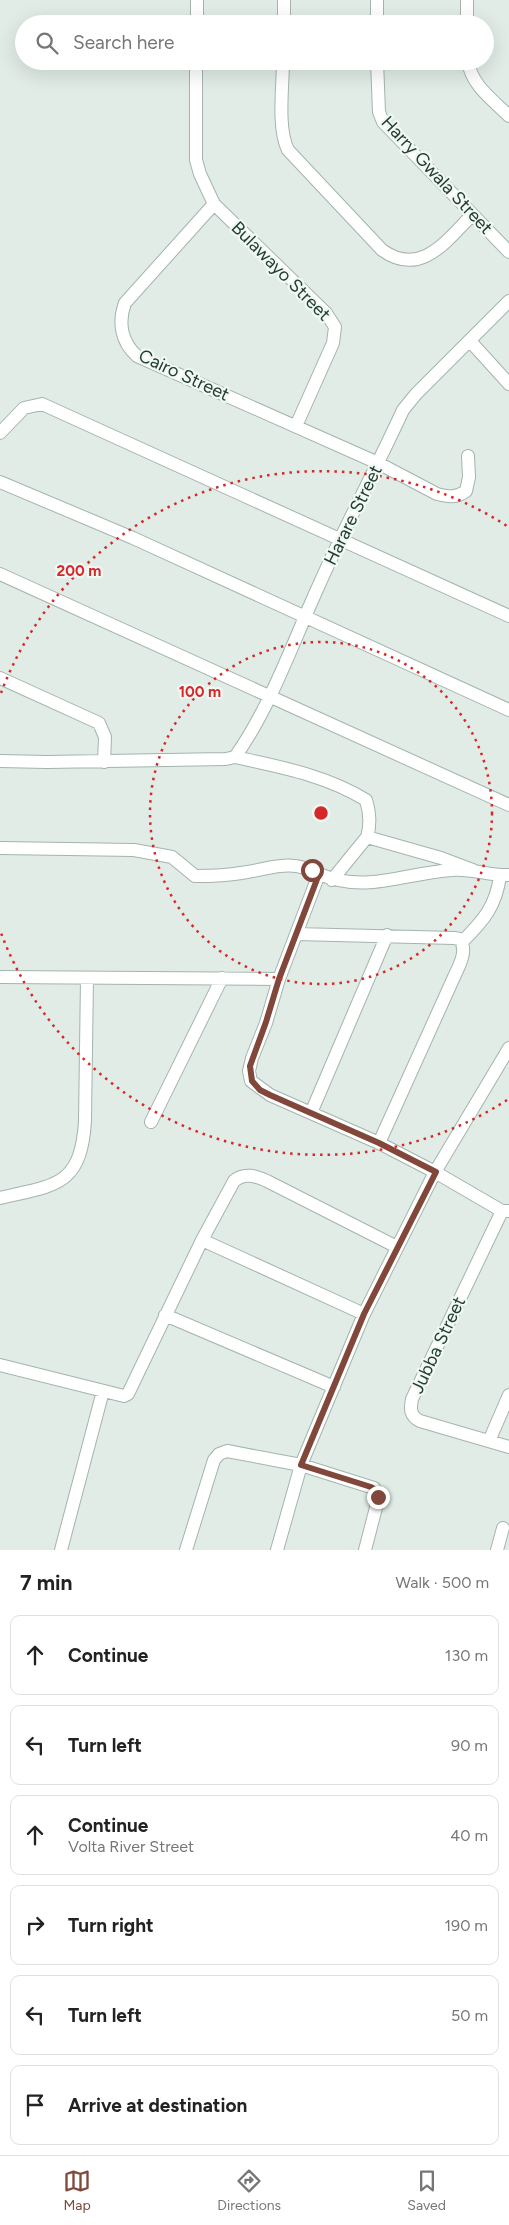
<!DOCTYPE html>
<html lang="en">
<head>
<meta charset="utf-8">
<style>
	:root { --surface:#fff; --page:#f6f6f6; --text:#222; --muted:#767676; --line:#e0e0e0; --accent:#80473a }
	body { margin:0; font-family:Figtree,sans-serif; background:var(--page); color:var(--text) }
	.stop { position:absolute; width:15px; height:15px; margin:-11px; border:4px solid #80473a; border-radius:50%; background:#fff }
	.stop.end { background:#80473a; border-color:#fff; box-shadow:0 1px 5px #0008 }
	.list { margin:0; padding:0; list-style:none }
	h2 { display:flex; justify-content:space-between; align-items:center; height:65px; margin:0; padding:0 20px; font-size:21px }
	h2 small { font-size:16px; font-weight:400; color:var(--muted) }
	.list li { display:grid; grid-template-columns:32px 1fr auto; gap:15px; align-items:center; box-sizing:border-box; height:80px; margin:0 10px 10px; padding:0 10px; border:1px solid var(--line); border-radius:10px }
	.list b { display:block; font-size:19px; white-space:nowrap }
	.list p { margin:0; font-size:16px; white-space:nowrap; color:var(--muted) }
	.list em { font-size:16px; font-style:normal; color:var(--muted) }
	.icon { flex:none; width:28px; height:28px; fill:none; stroke:currentColor; stroke-width:2; stroke-linecap:round; stroke-linejoin:round }
	.map { position:relative; flex:none; width:509px; height:1550px; overflow:hidden }
	.search { position:absolute; background:var(--surface); box-shadow:0 5px 20px #0002; left:15px; right:15px; top:15px; height:55px; display:flex; align-items:center; gap:12px; box-sizing:border-box; padding:0 18px; border-radius:28px; color:var(--muted); font-size:19px }
	.sheet { height:605px; background:var(--surface) }
	nav { display:flex; justify-content:space-around; align-items:center; box-sizing:border-box; height:70px; border-top:1px solid var(--line); background:var(--surface); font-size:14px; color:var(--muted) }
	nav a { display:grid; justify-items:center; gap:2px }
	nav .on { color:var(--accent) }
	.map>svg:first-child { display:block }
</style>
</head>
<body>
<div class="map">
<svg width="509" height="1550" viewBox="0 0 509 1550">
	<rect width="100%" height="100%" fill="#e1ece6"/>
	<g fill="none" stroke-linecap="round" stroke-linejoin="round">
		<defs>
			<path id="minor" d="M467,0V24
				M197,24V0
				M284,24V0
				M377,24V0
				M196,61V160L200,174L214,204L326,313L335,327L333,343L296,426
				M283,61C283,86 277,128 288,150L382,250C421,278 447,240 472,215
				M377,61L379,112L383,122L509,252
				M468,61C471,85 493,100 509,116
				M214,204L125,303C118,322 121,342 137,356L378,463L437,494C449,497 456,498 466,491L469,477L468,456
				M470,341L509,384
				M0,433L24,408L42,404L509,616
				M0,482L133,538L509,710
				M0,574L509,805
				M0,678L99,723L105,737L104,762
				M235,757C271,706 293,642 319,585C345,526 376,469 403,410L416,394L509,301
				M0,761L47,762L226,759L235,757C280,767 325,775 366,800C370,813 371,824 367,837L441,858L473,870
				M0,848L134,850L172,857L195,876C210,876 225,876 241,873C272,869 289,858 319,874L279,979L266,1023L252,1058L249,1071L251,1081L270,1095L379,1143L435,1172L502,1211H509
				M319,874C367,894 404,873 452,870C471,868 490,876 509,875
				M332,880L367,837
				M296,934L454,938L460,939C468,951 459,966 454,977L379,1143
				M462,942C484,920 496,906 500,876
				M0,977L279,979
				M311,1113L387,935
				M151,1122L222,978
				M0,1198C56,1185 81,1186 85,1121L87,978
				M502,1211L412,1399C410,1409 410,1416 420,1421L509,1447
				M202,1240L364,1314
				M165,1315L334,1387
				M0,1365L124,1396L128,1394L202,1240L234,1181C244,1172 256,1176 267,1181L397,1247
				M489,1441L509,1395
				M61,1550L103,1391
				M186,1550L214,1460L219,1454L227,1451L301,1465L374,1488L378,1494V1500L365,1550
				M277,1550L301,1465L364,1314L435,1172L509,1048
				M497,1550L503,1528"/>
		</defs>
		<!-- minor casing -->
		<use href="#minor" stroke="#a4b4ad" stroke-width="14"/>
		<!-- minor -->
		<use href="#minor" stroke="#fff" stroke-width="12"/>
	</g>
	<g fill="none" stroke-linecap="round" stroke-linejoin="round">
		<!-- route -->
		<path stroke="#80473a" stroke-width="6" d="M312,870L319,874L279,979L266,1022L250,1066L252,1081L260,1090L270,1095L379,1143L436,1172L364,1314L301,1465L371,1487L376,1490L378,1497"/>
	</g>
	<!-- distance rings -->
	<g fill="none" stroke="#d62828" stroke-width="2.5" stroke-dasharray="2.5 5">
		<circle cx="321" cy="813" r="171"/>
		<path d="M507 1100A342 342 0 0 1 1 933M1 693A342 342 0 0 1 507 526"/>
	</g>
	<g text-anchor="middle" dominant-baseline="central" stroke-width="4.5" stroke-linejoin="round" paint-order="stroke">
		<!-- street labels -->
		<g font-size="18" fill="#213c33" stroke="#f1f8f4">
			<text transform="translate(437 175) rotate(47)">Harry Gwala Street</text>
			<text transform="translate(281 271) rotate(45)">Bulawayo Street</text>
			<text transform="translate(184 375) rotate(25)">Cairo Street</text>
			<text transform="translate(353 515) rotate(-64)">Harare Street</text>
			<text transform="translate(438 1345) rotate(-65)">Jubba Street</text>
		</g>
	</g>
	<circle cx="321" cy="813" r="8" fill="#d62828" stroke="#f1f8f4" stroke-width="2.5"/>
	<g font-size="15" text-anchor="middle" font-weight="bold" fill="#d62828" stroke="#f1f8f4" stroke-width="4.5" stroke-linejoin="round" paint-order="stroke">
		<text x="79" y="576">200 m</text>
		<text x="200" y="697">100 m</text>
	</g>
</svg>
<div class="stop" style="left:312px;top:870px"></div>
<div class="stop end" style="left:378px;top:1497px"></div>
<div class="search"><svg class="icon" aria-label="search" viewBox="0 0 24 24"><circle cx="10" cy="10" r="6"/><path d="M15 15l6 6"/></svg>Search here</div>
</div>
<section class="sheet">
<h2>7 min<small>Walk · 500 m</small></h2>
<ul class="list">
<li><svg class="icon" aria-label="ahead" viewBox="0 0 24 24"><path d="M12 20V5M6 11l6-6 6 6"/></svg><div><b>Continue</b></div><em>130 m</em></li>
<li><svg class="icon" aria-label="left" viewBox="0 0 24 24"><path d="M17 20v-9H6M10 6l-5 5 5 5"/></svg><div><b>Turn left</b></div><em>90 m</em></li>
<li><svg class="icon" aria-label="ahead" viewBox="0 0 24 24"><path d="M12 20V5M6 11l6-6 6 6"/></svg><div><b>Continue</b><p>Volta River Street</p></div><em>40 m</em></li>
<li><svg class="icon" aria-label="right" viewBox="0 0 24 24"><path d="M7 20v-9h11M14 6l5 5-5 5"/></svg><div><b>Turn right</b></div><em>190 m</em></li>
<li><svg class="icon" aria-label="left" viewBox="0 0 24 24"><path d="M17 20v-9H6M10 6l-5 5 5 5"/></svg><div><b>Turn left</b></div><em>50 m</em></li>
<li><svg class="icon" aria-label="arrive" viewBox="0 0 24 24"><path d="M6 21V4h12l-3 4 3 4H6"/></svg><div><b>Arrive at destination</b></div></li>
</ul>
</section>
<nav>
<a class="on"><svg class="icon" aria-label="map" viewBox="0 0 24 24"><path d="M3 6l6-2 6 2 6-2v14l-6 2-6-2-6 2zM9 4v14M15 6v14"/></svg>Map</a>
<a><svg class="icon" aria-label="directions" viewBox="0 0 24 24"><path d="M12 3l9 9-9 9-9-9zM9 14v-3h6M13 9l2 2-2 2"/></svg>Directions</a>
<a><svg class="icon" aria-label="saved" viewBox="0 0 24 24"><path d="M7 4h10v16l-5-4-5 4z"/></svg>Saved</a>
</nav>
</body>
</html>
